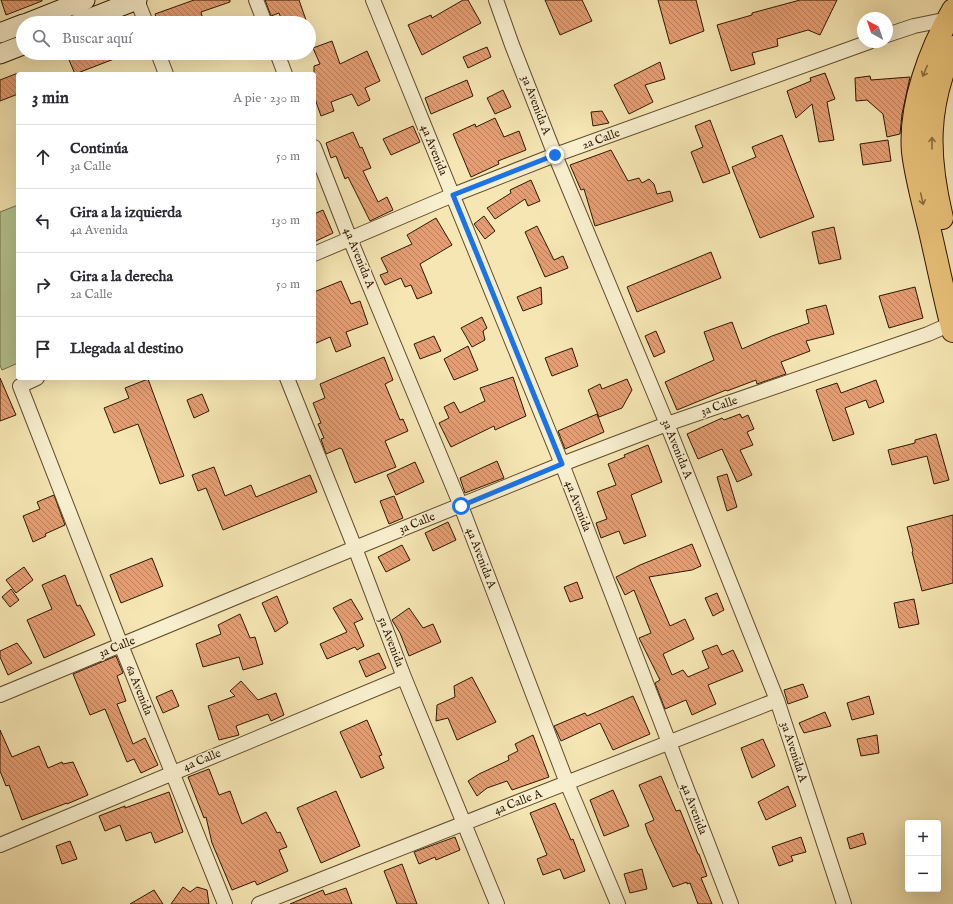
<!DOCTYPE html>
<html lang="es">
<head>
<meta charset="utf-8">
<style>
	:root { --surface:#fff; --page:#f2f2f3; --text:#2b2b33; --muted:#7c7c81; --line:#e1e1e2 }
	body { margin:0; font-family:"IM FELL English",serif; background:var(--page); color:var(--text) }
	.controls { position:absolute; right:12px; bottom:12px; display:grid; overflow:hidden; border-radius:4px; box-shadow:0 4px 16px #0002 }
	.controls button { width:36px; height:36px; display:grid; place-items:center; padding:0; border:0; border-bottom:1px solid var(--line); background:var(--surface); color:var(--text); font:20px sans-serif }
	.compass { position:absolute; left:857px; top:12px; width:36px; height:36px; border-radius:50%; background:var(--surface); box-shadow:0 4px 16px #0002; rotate:320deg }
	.stop { position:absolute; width:12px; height:12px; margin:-9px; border:3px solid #1a73e8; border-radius:50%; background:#fff }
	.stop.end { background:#1a73e8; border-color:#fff; box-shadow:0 1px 4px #0008 }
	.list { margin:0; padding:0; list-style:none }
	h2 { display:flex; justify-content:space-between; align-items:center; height:52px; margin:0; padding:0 16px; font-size:17px }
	h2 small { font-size:13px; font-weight:400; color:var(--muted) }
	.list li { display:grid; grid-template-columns:26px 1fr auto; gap:12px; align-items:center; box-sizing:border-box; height:64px; padding:0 16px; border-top:1px solid var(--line) }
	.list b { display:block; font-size:15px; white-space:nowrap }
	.list p { margin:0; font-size:13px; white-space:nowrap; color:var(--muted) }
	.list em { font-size:13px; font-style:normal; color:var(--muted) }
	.icon { flex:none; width:22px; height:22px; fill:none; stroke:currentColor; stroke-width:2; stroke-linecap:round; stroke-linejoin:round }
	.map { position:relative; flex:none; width:953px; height:904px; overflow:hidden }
	.search { position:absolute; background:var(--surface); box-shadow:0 4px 16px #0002; left:16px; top:16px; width:300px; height:44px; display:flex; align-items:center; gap:10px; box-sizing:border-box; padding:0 14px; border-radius:22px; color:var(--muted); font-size:15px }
	.panel { position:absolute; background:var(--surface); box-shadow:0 4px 16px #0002; left:16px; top:72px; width:300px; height:308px; border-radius:4px }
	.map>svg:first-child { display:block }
</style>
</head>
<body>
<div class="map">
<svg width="953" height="904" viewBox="0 0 953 904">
	<defs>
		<pattern id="building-back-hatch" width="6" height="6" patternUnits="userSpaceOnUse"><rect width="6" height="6" fill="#e59e73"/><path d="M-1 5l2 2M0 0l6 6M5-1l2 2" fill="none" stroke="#ba805c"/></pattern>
	</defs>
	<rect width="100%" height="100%" fill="#f5e6b3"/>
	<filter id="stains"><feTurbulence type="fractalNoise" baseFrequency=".005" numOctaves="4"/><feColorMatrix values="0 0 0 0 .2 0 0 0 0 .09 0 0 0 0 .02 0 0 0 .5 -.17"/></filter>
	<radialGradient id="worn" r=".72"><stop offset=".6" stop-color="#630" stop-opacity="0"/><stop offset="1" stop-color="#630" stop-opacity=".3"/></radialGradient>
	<!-- pitch -->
	<path fill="#b5c691" stroke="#726f48" d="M18,205V363L2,370L0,365V212Z"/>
	<!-- building -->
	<path fill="url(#building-back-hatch)" stroke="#301800" d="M1,0H42V1L6,15Z
		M194,0H230V2L201,12L204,23H158L155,14Z
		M265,0H299L307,23H283L279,13L271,16Z
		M463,0H468L481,23L422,55L408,25L431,15L432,18Z
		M545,0H582L592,21L560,35Z
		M658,0H696L704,31L670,44Z
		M800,0H837L820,35L808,30L777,39L778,46L752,53L755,64L731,71L717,25L752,15V13Z
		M332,41L340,64L367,51L380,81L365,88L370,100L358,106L352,94L331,102L334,111L321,116L314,96V66L320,64L313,48Z
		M487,47L491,57L468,68L463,57Z
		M66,53H127V54L75,74Z
		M660,62L665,79L645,85L653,102L629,114L614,85Z
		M18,73V94L0,101V80Z
		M825,73L835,99L827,102L834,140L819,142L812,104L796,118L787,91L811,81L810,78Z
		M870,76L871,80L910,77L902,114L900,134L887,137L883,114L867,100L856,101L855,78Z
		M467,80L473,96L431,114L425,98Z
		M503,90L511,107L495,114L487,98Z
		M602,111L609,123L593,126L591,112Z
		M495,118L504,137L519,131L526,150L498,161L499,164L471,177L453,134L475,124L476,127Z
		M710,120L730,173L703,183L691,152L703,147L695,126Z
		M413,126L420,142L391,155L383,139Z
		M353,132L360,148L362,147L371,168L363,171L378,202L387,197L393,210L370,221L348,177L345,179L336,156L331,158L326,143Z
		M782,135L814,217L760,238L732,167L756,157L752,147Z
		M888,140L891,161L863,165L860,144Z
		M611,150L628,181L639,178L642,183L649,179L654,184L657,194L670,191L673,201L595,226L584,189L581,190L570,165Z
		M531,180L540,201L528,206L525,199L495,219L487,208L511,193L510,190Z
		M323,210L333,233L314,242V214Z
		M484,216L495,231L485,239L474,224Z
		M436,218L452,245L420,264L432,293L417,299L411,285L405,287L401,278L385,285L380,275L388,272L381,258L412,244L407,235Z
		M537,226L554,260L563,256L568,268L545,277L525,232Z
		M834,227L841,259L819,264L812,232Z
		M711,252L721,278L637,312L627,287Z
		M341,281L351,304L360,301L368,324L346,332L351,346L336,352L330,337L314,344V292Z
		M541,287L542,304L523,311L517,297Z
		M915,287L923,318L889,328L879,296Z
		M826,305L834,334L806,341L810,351L781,362L786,374L757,384L756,380L727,391L726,390L677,410L665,382L714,360L704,332L732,322L742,349L772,336L809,323L806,310Z
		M482,317L487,328L483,331L485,340L472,347L461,328Z
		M656,331L665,352L654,357L645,336Z
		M434,336L441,351L420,359L414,344Z
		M468,346L478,370L454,380L444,359Z
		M572,348L578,366L552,376L545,358Z
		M384,357L393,380L385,384L400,420L403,419L408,431L385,441L396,467L355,483L342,449L340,448L326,454L321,439L324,438L318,424L321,423L313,403L325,398L320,384Z
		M513,377L526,416L495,430L494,426L451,447L439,423L449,418L444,407L454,402L460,413L485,401L480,388Z
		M0,378L16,415L0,421Z
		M148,379L184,476L160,484L138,424L114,433L104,408L129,398L125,388Z
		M627,379L632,390L622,408L599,417L588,390L600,384L602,389Z
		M876,380L884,402L869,408L866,400L845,408L854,434L833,441L816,390L837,383L841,393Z
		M202,394L209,411L194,418L187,400Z
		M597,414L604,432L565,449L558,431Z
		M740,414L742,418L748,415L754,429L747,432L753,445L740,450L752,475L737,482L722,449L698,459L687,434L722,418L724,420Z
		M936,434L949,480L934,484L927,456L892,465L888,450L915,443V440Z
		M648,445L662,482L631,495L646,536L624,544L619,531L601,538L596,523L607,519L597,492L616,485L608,464L625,457L624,455Z
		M497,461L504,478L465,493L460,478Z
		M415,462L424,482L396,495L387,475Z
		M214,467L225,496L251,485L256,497L310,475L317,492L223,530L206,488L198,491L192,475Z
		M727,474L737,507L727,511L717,477Z
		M54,495L65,525L45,534L46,536L33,542L23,516L40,509L37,502Z
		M394,496L403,518L389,524L380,501Z
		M953,515V583L922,591L912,552L913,551L907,527Z
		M448,522L456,540L433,551L425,533Z
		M692,544L701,566L692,570L649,577L670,626L685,619L694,639L663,654L672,675L683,670L688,677L709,668L702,651L717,645L722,655L733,650L743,671L708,685L716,704L692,715L686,700L665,709L655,683L660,680L639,638L651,633L634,590L625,595L616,577L640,565Z
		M402,545L410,560L386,572L378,557Z
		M152,558L163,586L121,603L110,575Z
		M24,567L33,580L16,593L6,580Z
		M65,575L77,606L80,605L95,635L44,658L27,620L52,609L42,585Z
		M577,582L583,598L570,602L564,587Z
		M11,589L19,600L10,607L2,597Z
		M717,593L724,610L713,616L705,598Z
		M277,596L288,623L275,632L262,603Z
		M351,599L363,619L354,623L364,646L357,650L355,647L327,659L320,644L347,632L333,608Z
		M914,599L919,624L899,628L894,603Z
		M409,608L423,628L433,624L441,642L409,656L400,633L392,620Z
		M240,614L250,638L255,637L263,664L243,670L239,657L203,667L196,644L221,634L218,625Z
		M17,643L32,663L8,675L0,657V651Z
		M379,653L386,668L366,677L359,661Z
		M116,656L123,673L117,676L126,701L117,704L133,744L145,738L158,765L141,773L134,759L127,762L105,709L90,715L73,674Z
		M472,677L496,722L457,740L448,718L436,721L437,705L455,697L454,686Z
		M241,681L258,700L276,693L284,715L271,721L268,714L236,726L239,735L219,740L208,706L235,696L230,691Z
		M803,684L808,697L788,704L784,690Z
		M172,690L179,706L163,713L156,697Z
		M633,696L650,734L613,750L600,723L561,741L554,726L585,713L587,716Z
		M869,696L874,714L852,720L847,703Z
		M825,712L831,726L804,733L799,723Z
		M367,720L382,755L379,756L384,768L361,778L340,732Z
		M0,730L12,757L39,746L48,768L62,762L63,764L73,762L88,795L67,804V803L22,820L9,785L6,786L0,771Z
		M533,735L549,777L512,790L507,781L487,788L477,796L468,781L479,774L509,760L508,756L518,751L515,744Z
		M877,735L879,753L861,756L857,739Z
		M763,739L775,766L752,778L741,748Z
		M209,769L219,795L230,791L242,824L266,812L277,833L280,832L287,847L279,850L288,871L257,885L255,881L232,890L212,843L206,817L204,818L188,777Z
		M661,776L676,811L680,810L698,854H699L707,876L701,878L712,904H698L690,883L687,884V882L673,887L648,833L645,824L654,820L639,785Z
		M788,786L796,806L766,820L758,802Z
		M613,790L629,826L604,836L590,800Z
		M336,791L360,846L321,863L297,808Z
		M169,792L183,832L155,843L151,832L126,841L120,825L105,831L99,816L125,806V808Z
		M555,803L571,840L573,839L585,871L564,879L560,869L543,875L537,859L547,855L530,813Z
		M863,833L866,844L850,849L847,838Z
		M455,837L460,850L436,860L435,857L419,864L414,852Z
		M801,837L806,852L791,856L793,861L779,866L772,847Z
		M70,841L77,859L62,864L56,846Z
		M402,864L417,904H397L384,871Z
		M642,869L647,889L630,893L624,874Z
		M183,887L190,892L197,887L207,890L209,904H171Z
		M346,888L352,904H290L323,890L325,895Z
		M154,890L163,904H130Z"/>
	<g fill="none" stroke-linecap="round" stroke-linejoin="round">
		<defs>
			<path id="minor" d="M137,0L146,23
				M256,0L265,23
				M373,0L562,464L731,904
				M496,0L512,45L555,155L667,424L777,700L844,904
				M887,35L914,26L953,18
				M158,53L166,74
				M277,53L285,74
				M314,147L350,239L461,506L567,783L618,904
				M314,254L453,195L555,155L869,42
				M37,378L20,386L121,645L225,904
				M287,378L355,548L404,677L497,904
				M0,695L355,548L562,464L667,424L928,334L953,323
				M0,845L404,677
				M259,904L777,700"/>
			<path id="secondary" d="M27,23L85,0
				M78,23L137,0
				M0,33L23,24
				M0,54L23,45"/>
			<path id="primary" d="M953,10C930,49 909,106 913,152C916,177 923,202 929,227C937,261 944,296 953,331
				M942,218C927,156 926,106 953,47"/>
		</defs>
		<!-- minor casing -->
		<use href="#minor" stroke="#614c2d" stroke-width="16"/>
		<!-- secondary casing -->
		<use href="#secondary" stroke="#301800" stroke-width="21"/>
		<!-- primary casing -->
		<use href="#primary" stroke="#301800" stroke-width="24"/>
		<!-- minor -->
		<use href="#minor" stroke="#f8efce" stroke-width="14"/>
		<!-- secondary -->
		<use href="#secondary" stroke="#f8efce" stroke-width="19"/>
		<!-- primary -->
		<use href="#primary" stroke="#eac37a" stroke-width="22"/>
	</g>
	<!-- one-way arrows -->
	<defs><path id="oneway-shaft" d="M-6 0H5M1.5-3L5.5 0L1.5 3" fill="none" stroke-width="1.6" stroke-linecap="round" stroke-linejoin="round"/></defs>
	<g stroke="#8d6e3d">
		<use href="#oneway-shaft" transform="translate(925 71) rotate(113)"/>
		<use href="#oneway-shaft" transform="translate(932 143) rotate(-90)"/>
		<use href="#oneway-shaft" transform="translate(922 199) rotate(77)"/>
	</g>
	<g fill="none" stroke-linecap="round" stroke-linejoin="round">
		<!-- route -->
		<path stroke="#1a73e8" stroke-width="5" d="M461,506L562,464L453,195L555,155"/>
	</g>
	<g text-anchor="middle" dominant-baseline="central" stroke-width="3" stroke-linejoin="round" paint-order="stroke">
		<!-- street labels -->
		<g font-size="12" fill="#301800" stroke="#f8efce">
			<text transform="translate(536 105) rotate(69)">3a Avenida A</text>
			<text transform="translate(601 139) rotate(-20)">2a Calle</text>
			<text transform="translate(434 150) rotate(68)">4a Avenida</text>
			<text transform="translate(359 258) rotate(68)">4a Avenida A</text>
			<text transform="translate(719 406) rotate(-19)">3a Calle</text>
			<text transform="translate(677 449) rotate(68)">3a Avenida A</text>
			<text transform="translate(578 506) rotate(69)">4a Avenida</text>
			<text transform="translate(417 523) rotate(-22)">3a Calle</text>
			<text transform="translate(481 558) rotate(69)">4a Avenida A</text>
			<text transform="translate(391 642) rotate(69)">5a Avenida</text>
			<text transform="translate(117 647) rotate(-22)">3a Calle</text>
			<text transform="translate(139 690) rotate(68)">6a Avenida</text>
			<text transform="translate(794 752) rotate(72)">3a Avenida A</text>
			<text transform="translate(202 760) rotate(-22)">4a Calle</text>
			<text transform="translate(518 802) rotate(-21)">4a Calle A</text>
			<text transform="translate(694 809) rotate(69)">4a Avenida</text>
		</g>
	</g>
	<rect width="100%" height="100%" filter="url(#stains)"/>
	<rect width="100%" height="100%" fill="url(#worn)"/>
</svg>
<div class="controls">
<button>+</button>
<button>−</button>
</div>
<svg class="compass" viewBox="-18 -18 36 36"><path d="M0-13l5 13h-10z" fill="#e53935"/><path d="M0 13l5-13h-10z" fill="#7c7c81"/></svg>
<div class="stop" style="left:461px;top:506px"></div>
<div class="stop end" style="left:555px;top:155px"></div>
<div class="search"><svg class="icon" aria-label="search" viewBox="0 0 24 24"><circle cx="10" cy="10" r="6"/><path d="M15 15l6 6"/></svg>Buscar aquí</div>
<section class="panel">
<h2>3 min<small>A pie · 230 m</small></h2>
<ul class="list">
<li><svg class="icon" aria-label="ahead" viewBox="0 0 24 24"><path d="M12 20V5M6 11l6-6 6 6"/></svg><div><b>Continúa</b><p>3a Calle</p></div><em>50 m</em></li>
<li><svg class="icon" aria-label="left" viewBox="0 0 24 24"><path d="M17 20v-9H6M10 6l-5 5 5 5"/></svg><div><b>Gira a la izquierda</b><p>4a Avenida</p></div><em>130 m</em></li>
<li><svg class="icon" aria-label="right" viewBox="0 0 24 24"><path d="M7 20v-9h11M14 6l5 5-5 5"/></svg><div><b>Gira a la derecha</b><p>2a Calle</p></div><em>50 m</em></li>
<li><svg class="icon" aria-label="arrive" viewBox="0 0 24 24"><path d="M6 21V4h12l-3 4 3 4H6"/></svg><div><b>Llegada al destino</b></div></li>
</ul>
</section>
</div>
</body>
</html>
